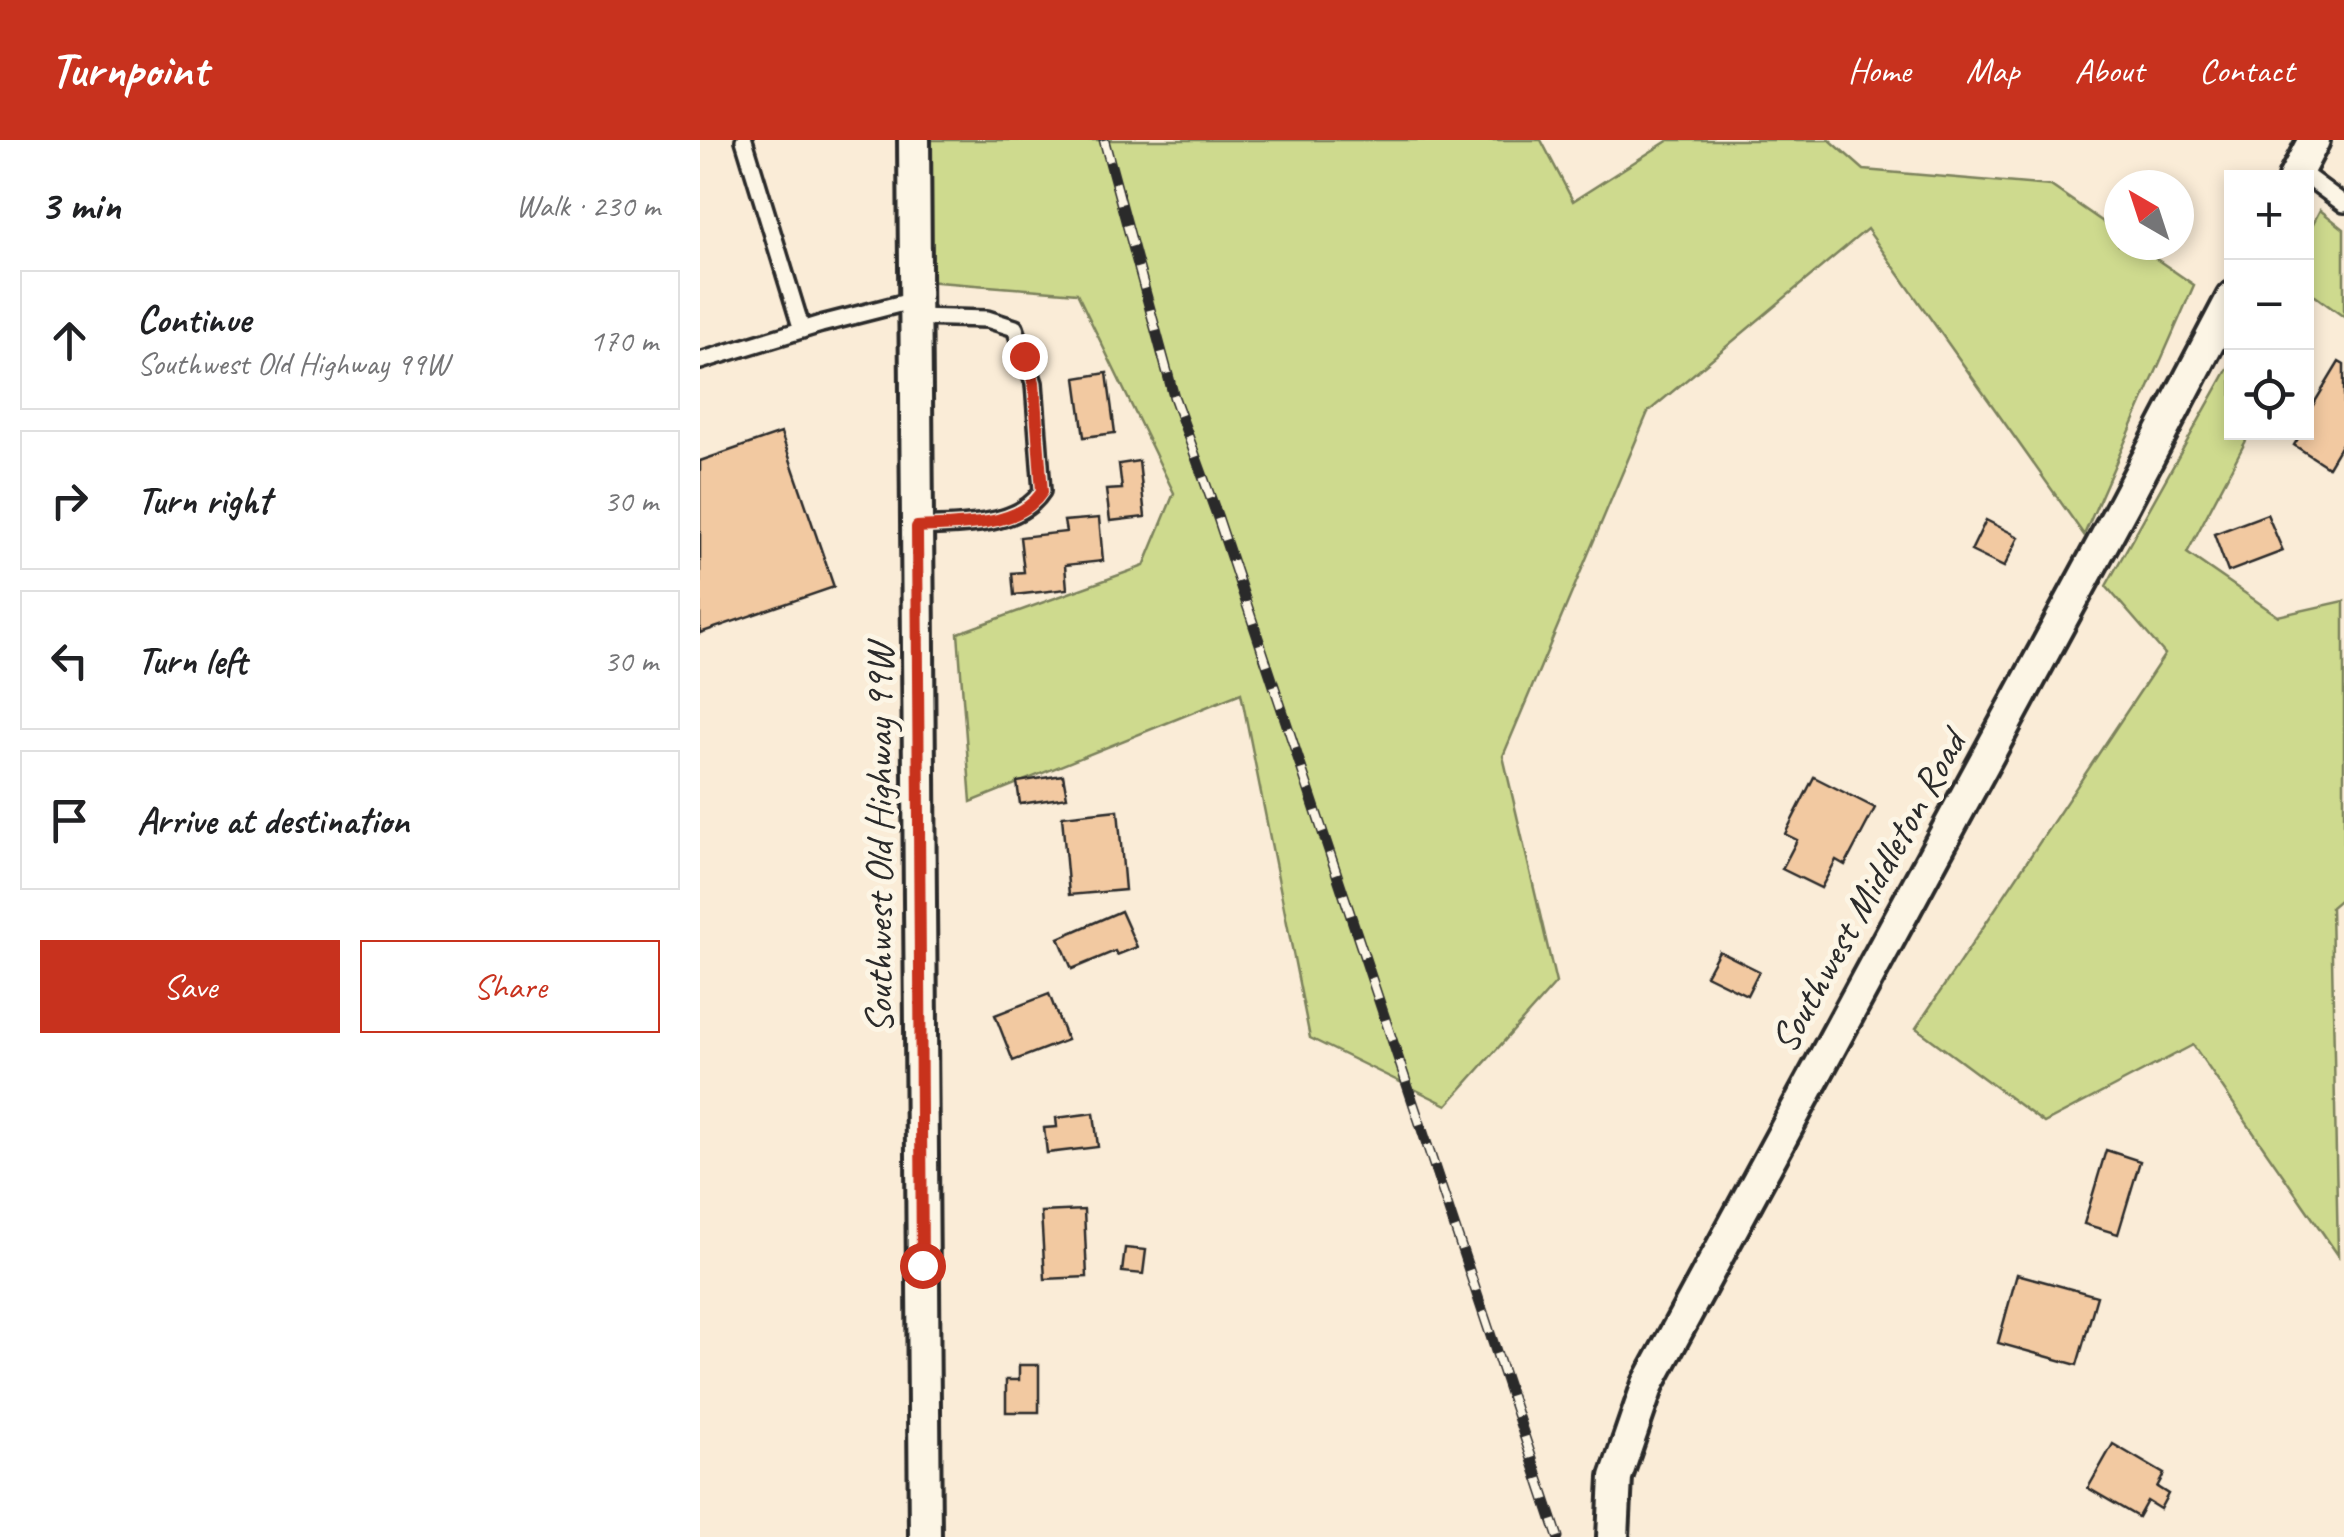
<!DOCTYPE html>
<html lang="en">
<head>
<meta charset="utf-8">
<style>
	:root { --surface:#fff; --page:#f6f6f6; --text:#202124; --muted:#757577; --line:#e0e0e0; --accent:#c8321e }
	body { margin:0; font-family:Caveat,sans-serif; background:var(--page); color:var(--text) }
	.controls { position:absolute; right:30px; top:30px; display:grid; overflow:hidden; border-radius:0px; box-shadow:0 5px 15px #0003 }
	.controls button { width:90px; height:90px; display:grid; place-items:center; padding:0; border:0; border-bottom:2px solid var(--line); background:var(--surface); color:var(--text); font:50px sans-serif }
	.compass { position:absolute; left:1404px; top:30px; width:90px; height:90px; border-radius:50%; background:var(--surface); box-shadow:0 5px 15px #0003; rotate:321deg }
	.stop { position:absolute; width:30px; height:30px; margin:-22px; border:8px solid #c8321e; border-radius:50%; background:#fff }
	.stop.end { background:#c8321e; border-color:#fff; box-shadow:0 2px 10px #0008 }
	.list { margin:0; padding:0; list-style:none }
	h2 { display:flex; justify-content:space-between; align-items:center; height:130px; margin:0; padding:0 40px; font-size:42px }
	h2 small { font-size:32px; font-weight:400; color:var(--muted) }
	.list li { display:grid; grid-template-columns:65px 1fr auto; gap:30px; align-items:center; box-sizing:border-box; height:140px; margin:0 20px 20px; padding:0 20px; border:2px solid var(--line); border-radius:0px }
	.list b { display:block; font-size:38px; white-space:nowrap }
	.list p { margin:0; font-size:32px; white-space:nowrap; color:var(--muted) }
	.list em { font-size:32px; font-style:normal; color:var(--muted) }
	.actions { display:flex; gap:20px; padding:30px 40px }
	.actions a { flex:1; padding:22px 0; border:2px solid var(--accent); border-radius:0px; text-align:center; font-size:35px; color:var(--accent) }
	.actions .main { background:var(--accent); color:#fff }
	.icon { flex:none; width:55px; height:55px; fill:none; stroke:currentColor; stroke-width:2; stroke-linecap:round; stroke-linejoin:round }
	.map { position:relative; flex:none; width:1644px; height:1397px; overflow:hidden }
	header { display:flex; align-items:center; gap:60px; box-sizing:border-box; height:140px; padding:0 50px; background:var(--accent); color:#fff }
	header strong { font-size:48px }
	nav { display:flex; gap:55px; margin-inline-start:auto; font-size:35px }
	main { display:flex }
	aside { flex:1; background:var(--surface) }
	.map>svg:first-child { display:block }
</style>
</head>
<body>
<header>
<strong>Turnpoint</strong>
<nav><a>Home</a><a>Map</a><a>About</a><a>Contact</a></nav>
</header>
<main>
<aside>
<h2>3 min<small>Walk · 230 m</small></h2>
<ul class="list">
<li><svg class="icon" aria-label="ahead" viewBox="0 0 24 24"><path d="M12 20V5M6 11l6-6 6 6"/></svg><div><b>Continue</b><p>Southwest Old Highway 99W</p></div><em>170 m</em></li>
<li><svg class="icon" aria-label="right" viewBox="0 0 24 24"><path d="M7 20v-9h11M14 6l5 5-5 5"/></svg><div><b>Turn right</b></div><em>30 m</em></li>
<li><svg class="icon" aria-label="left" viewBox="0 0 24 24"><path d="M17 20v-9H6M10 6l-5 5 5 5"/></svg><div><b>Turn left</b></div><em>30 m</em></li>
<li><svg class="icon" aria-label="arrive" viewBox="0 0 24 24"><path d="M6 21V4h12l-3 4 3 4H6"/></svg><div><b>Arrive at destination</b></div></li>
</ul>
<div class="actions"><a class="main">Save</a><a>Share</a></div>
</aside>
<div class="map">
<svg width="1644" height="1397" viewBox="0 0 1644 1397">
	<rect width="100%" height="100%" fill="#faecd7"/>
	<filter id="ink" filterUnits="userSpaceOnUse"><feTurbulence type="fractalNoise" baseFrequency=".01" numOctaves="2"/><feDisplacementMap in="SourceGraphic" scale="20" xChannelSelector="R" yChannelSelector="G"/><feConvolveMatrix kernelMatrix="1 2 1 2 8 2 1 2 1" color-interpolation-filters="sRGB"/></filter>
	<g filter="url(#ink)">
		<!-- green -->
		<path fill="#ceda8e" stroke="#7c825c" stroke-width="2.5" d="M223,0H841L873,61L969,0H1130L1164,30L1351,46L1419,93V105H1436L1494,145L1384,395L1167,89L948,272L803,616L856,843L747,965L610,898L541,553L271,662L258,493L444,426L474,353L377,153L225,141Z
			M1620,70L1644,89V177L1607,150V95Z
			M1531,223L1532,292L1550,293L1487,413L1578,476L1644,461V756L1631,767L1638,1115L1493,905L1344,983L1216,888L1465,514L1406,446Z"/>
		<!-- building -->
		<path fill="#f2c9a1" stroke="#2b2b2b" stroke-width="2.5" d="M1639,222L1644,225V300L1628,327L1594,305L1602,292H1606L1611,278L1607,275Z
			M407,233L415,293L384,297L376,238Z
			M81,293L134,447L0,493V321Z
			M439,321L445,377L410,381L406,350L422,349L419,324Z
			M1567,374L1583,411L1528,432L1514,394Z
			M399,378L403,421L365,425L367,449L314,455L312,433L324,432L320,397L366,392L364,381Z
			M1286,380L1319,397L1304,427L1271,411Z
			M363,635L367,657L320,664L317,642Z
			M1114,637L1175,668L1145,725L1136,720L1121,748L1082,729L1097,700L1085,694Z
			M418,670L425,750L369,755L362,676Z
			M421,771L437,807L417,815L415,811L372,829L359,798Z
			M1019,811L1059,831L1047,855L1006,835Z
			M349,854L367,900L313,921L295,875Z
			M394,973L398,1007L347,1013L344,988L357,987L356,978Z
			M1406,1010L1440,1021L1418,1094L1384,1084Z
			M384,1070L387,1137L345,1139L341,1072Z
			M425,1108L446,1110L443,1134L422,1132Z
			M1317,1134L1397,1156L1377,1225L1298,1203Z
			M319,1225H339V1272H306V1240H319Z
			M1413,1304L1464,1334L1457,1347L1468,1354L1460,1369L1447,1361L1438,1377L1388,1348Z"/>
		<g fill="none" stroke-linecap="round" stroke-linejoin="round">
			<defs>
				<path id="service" d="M44,0L102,190
					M1598,30L1644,64
					M215,177L287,179L315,188L334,243L342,351C318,389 257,384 217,387
					M0,221L121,184L215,160"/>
				<path id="minor" d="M214,0L225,1397
					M1594,38L1614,0
					M913,1397L916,1337L948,1244L1425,362L1532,158"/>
			</defs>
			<!-- service casing -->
			<use href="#service" stroke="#2b2b2b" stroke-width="22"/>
			<!-- minor casing -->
			<use href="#minor" stroke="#2b2b2b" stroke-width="38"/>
			<!-- service -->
			<use href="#service" stroke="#fcf5e5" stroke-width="15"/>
			<!-- minor -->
			<use href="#minor" stroke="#fcf5e5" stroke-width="30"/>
			<defs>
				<path id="rail" d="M404,0L474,257L518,378L858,1397"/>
			</defs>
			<!-- rail casing -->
			<use href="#rail" stroke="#2b2b2b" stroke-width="11"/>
			<!-- rail -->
			<use href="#rail" stroke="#fcf5e5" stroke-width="8" stroke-dasharray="22" stroke-linecap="butt"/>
		</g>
	</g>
	<g fill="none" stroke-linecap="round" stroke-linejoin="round" filter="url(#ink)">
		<!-- route -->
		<path stroke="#c8321e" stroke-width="12" d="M222,1125L217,387C258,384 318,389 342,352L334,243L324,216"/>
	</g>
	<g text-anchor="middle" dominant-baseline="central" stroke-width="10" stroke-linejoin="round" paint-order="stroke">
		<!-- street labels -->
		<g font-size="40" fill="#2b2b2b" stroke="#fcf5e5">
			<text transform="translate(179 699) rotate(-90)">Southwest Old Highway 99W</text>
			<text transform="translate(1168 752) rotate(-61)">Southwest Middleton Road</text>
		</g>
	</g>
</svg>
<div class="controls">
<button>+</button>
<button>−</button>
<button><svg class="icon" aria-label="locate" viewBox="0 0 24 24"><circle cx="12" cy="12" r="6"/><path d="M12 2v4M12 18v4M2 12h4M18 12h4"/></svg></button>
</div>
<svg class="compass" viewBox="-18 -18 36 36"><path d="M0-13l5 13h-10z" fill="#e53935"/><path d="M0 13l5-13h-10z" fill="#757577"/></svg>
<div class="stop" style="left:222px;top:1125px"></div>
<div class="stop end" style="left:324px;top:216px"></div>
</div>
</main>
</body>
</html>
